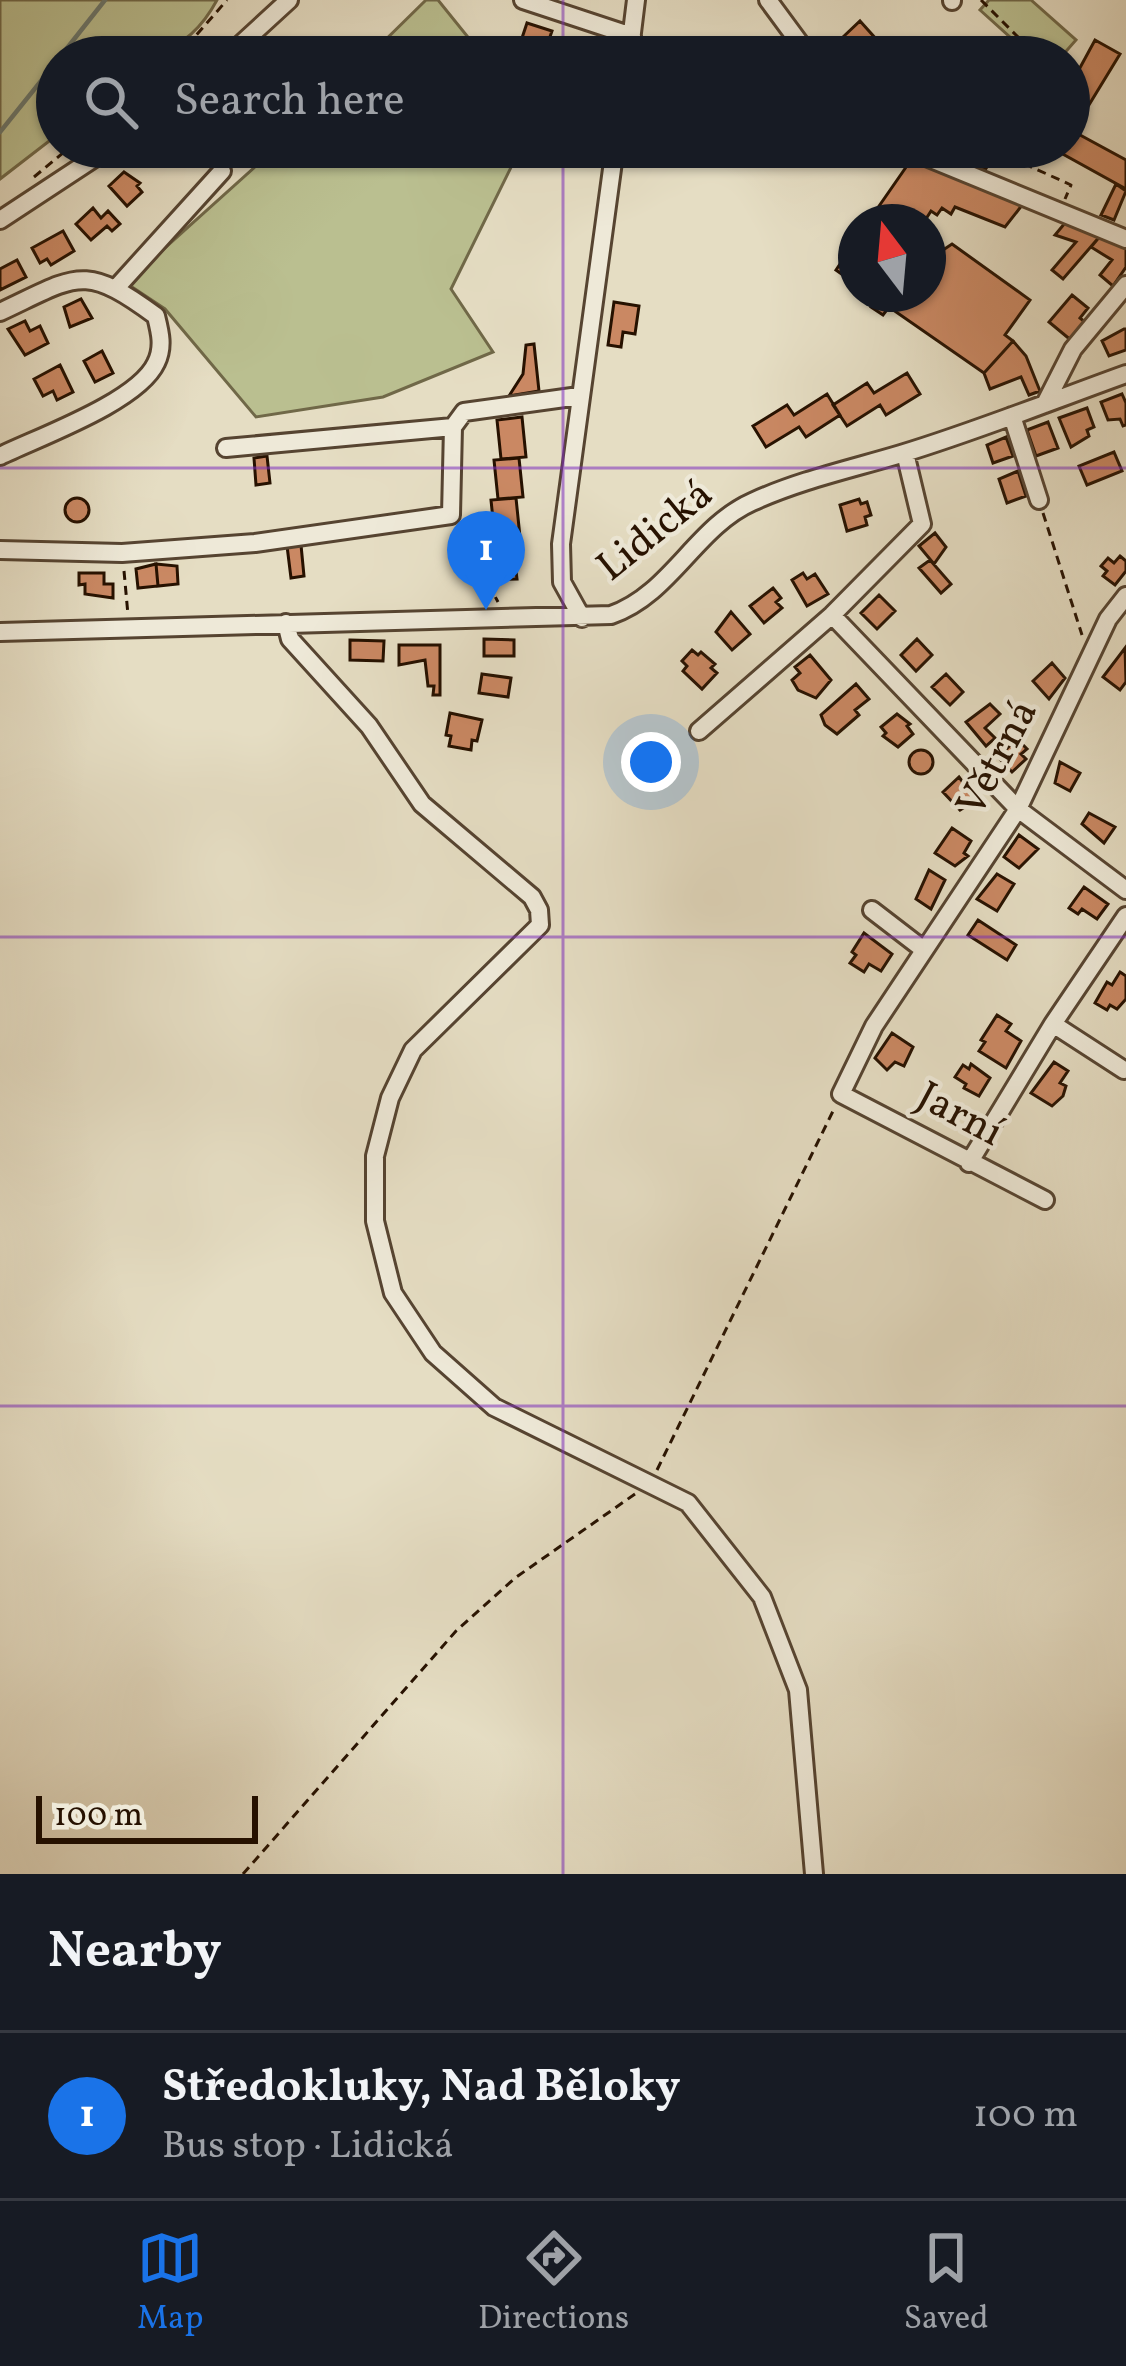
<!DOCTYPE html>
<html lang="en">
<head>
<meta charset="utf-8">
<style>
	:root { --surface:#171b24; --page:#20242c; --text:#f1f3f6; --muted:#9ea1a6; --line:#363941; --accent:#1a73e8 }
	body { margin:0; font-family:Vollkorn,serif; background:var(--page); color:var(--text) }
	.compass { position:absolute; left:838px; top:204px; width:108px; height:108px; border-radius:50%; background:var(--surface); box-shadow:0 3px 9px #0004; rotate:344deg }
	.scale { position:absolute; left:36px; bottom:30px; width:222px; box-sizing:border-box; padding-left:12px; border:6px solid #261100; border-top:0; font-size:33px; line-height:42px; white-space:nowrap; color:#261100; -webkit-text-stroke:9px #eee9d8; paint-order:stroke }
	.you { position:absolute; left:651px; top:762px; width:42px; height:42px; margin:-30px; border:9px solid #fff; border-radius:50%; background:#1a73e8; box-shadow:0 0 0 18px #1a73e833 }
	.badge { display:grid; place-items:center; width:78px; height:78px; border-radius:50%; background:var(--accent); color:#fff; font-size:39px; font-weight:700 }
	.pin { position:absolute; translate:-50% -99px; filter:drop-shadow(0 3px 6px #0008) }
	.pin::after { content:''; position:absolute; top:63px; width:42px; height:36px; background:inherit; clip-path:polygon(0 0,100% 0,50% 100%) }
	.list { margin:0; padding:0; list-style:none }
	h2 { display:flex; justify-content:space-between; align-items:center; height:156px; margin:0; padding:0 48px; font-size:51px }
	h2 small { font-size:39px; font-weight:400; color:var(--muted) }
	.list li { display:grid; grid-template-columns:78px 1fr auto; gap:36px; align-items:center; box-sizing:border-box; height:168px; padding:0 48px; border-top:3px solid var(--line) }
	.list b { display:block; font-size:45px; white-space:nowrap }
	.list p { margin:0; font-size:39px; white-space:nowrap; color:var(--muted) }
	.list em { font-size:39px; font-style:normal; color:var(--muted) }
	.icon { flex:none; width:66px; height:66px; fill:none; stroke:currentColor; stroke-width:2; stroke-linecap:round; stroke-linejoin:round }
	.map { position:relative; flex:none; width:1126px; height:1874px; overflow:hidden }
	.search { position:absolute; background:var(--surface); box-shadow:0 3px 9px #0004; left:36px; right:36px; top:36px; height:132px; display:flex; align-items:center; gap:30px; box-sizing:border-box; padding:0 42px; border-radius:66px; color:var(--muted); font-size:45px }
	.sheet { height:324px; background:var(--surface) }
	nav { display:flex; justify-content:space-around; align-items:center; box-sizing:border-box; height:168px; border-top:3px solid var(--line); background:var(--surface); font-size:33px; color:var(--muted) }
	nav a { display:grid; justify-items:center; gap:6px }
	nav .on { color:var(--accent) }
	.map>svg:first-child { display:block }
</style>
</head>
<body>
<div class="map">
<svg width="1126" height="1874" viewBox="0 0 1126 1874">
	<rect width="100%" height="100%" fill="#e5ddc3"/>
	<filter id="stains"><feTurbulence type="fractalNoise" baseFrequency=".00167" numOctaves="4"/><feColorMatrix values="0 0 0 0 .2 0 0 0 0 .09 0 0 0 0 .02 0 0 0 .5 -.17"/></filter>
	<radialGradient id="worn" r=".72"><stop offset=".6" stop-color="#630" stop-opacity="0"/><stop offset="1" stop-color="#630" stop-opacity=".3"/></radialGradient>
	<!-- green -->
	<path fill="#babf90" stroke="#706848" stroke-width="3" d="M0,0H217C179,71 125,57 57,57V135L0,179Z
		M426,0H438L484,57H368Z
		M989,0H1031L1076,40L1061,57H1032L980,10Z
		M277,147H521L451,289L493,352L383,397L256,417L165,309L126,283Z"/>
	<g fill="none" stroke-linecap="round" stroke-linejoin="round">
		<!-- stream -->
		<path stroke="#69776e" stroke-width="4.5" d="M60,57L105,0
			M0,132L57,61"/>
	</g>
	<!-- building -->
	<path fill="#ca8863" stroke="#261100" stroke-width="3" d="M860,21L877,40L860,56L843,37Z
		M527,23L552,31L543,57L518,50Z
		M1095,40L1120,54L1073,131L1069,129V88Z
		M1069,129L1126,160V189L1050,147H1069Z
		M168,147L174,154L164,163L157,156L149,164L136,148Z
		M963,147H1000L985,170L958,160Z
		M911,160L1023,204L1005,227L955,207L951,214L942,208L937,215L931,211L924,222H868Z
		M124,172L140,183L137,186L142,192L127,206L109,186Z
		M1116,184L1126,191L1114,220L1101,215Z
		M93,208L101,218L108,211L120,224L112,231L107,226L91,240L76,224Z
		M1065,223L1101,235L1063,279L1052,270L1076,242L1055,235Z
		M63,231L74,251L51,265L47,259L40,263L32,248Z
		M1101,235L1126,245V267L1113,286L1100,275L1112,260L1091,247Z
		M856,240V284L836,270Z
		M952,244L1030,300L1005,335L1013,341L984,373L889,307L883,315L871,307L876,298L870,294H928V255L931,258Z
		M17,260L26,277L0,290V269Z
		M1072,295L1088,308L1080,318L1086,323L1072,341L1049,322Z
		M81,299L92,318L70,327L64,307Z
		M614,302L639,306L635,334L623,332L621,347L608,345Z
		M25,321L30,331L40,326L48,343L25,355L8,329Z
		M1124,329H1126V350L1109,356L1102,341Z
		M1013,341L1026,356L1040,391L1029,395L1021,377L990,389L984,373Z
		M534,344L539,391L509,396L523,374L526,345Z
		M102,351L113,373L95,382L84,361Z
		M60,365L73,392L57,400L53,391L43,396L34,379Z
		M907,373L920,394L886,415L880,405L847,426L833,405L867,383L874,393Z
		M827,394L840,415L806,437L799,427L766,447L753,426L787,405L794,415Z
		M1122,394L1126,403V425L1123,426L1120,419L1108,420L1101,402Z
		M1087,408L1094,427L1087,430L1089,436L1071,447L1059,418Z
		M522,417L526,457L501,459L497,420Z
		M1048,422L1058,448L1036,456L1027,430Z
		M1006,437L1013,456L993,463L987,445Z
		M1114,452L1122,471L1087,485L1079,466Z
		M267,456L270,483L256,485L254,458Z
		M519,458L523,497L498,499L494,460Z
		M1018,471L1026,496L1007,503L999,479Z
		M65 510a12 12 0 1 1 24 0a12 12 0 1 1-24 0Z
		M516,498L520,537L495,539L491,500Z
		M859,499L861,504L867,502L871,515L865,517L867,525L847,531L840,505Z
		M935,533L946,547L934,564L919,546Z
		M512,538L517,579L492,580L488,540Z
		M301,545L304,576L291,578L287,546Z
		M1120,556L1126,561V571L1115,585L1103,576L1107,571L1101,566L1108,558L1114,563Z
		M930,560L951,584L941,593L919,568Z
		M156,564L177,566L178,584L158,586Z
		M156,564L158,586L138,588L136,569Z
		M79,573H104V584H113V598L85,594V584L79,585Z
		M803,573L807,579L815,574L828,594L807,606L792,580Z
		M773,588L781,598L776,602L782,608L764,623L750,606Z
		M879,595L895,611L877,629L861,613Z
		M731,612L750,634L732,650L716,632Z
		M484,639L514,640V656H484Z
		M917,639L932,655L916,671L901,655Z
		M350,640L384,641L383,661L350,660Z
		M399,645H440V695H433L434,686H428L425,660L399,665Z
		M1125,648L1126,682L1120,690L1103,677Z
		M692,650L698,655L701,652L715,664L711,668L717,673L702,689L683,671L687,666L682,661Z
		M810,655L831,680L816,698L798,690L792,680L800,673L795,667Z
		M1052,663L1065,678L1049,699L1033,681Z
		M482,674L511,678L508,697L479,693Z
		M946,674L963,692L950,705L932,687Z
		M856,684L869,699L855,710L859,715L837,734L825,725L821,715Z
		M990,704L1000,714L985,728L995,738L986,746L966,722Z
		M450,713L482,720L477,741L472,740L471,750L449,746L451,736L446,735Z
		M897,714L910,724L907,726L913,734L898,747L883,736L886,733L881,727Z
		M1017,739L1027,749L1021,754L1026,759L1012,772L998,757Z
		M909 762a12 12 0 1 1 24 0a12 12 0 1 1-24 0Z
		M1060,762L1080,773L1070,791L1055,783Z
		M959,777L976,800L960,810L943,792Z
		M1089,813L1115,827L1104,843L1082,824Z
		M952,828L971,841L964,853L968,856L955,866L935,853Z
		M1019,835L1038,849L1019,868L1004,857Z
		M929,870L945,880L931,909L916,899Z
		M997,874L1014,884L997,911L977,899Z
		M1084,887L1108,904L1097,919L1082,909L1078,914L1069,908Z
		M978,920L1016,945L1007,960L968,935Z
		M864,933L892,954L881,971L869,964L864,972L850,963L856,955L852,952Z
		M1120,972L1126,976V999L1117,1009L1110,1005L1107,1010L1095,1003L1107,982L1112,985Z
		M997,1015L1011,1024L1006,1031L1021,1041L1006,1068L979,1051L985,1042L981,1040Z
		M892,1033L913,1047L904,1066L895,1062L887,1070L875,1058Z
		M1054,1062L1068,1071L1060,1083L1066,1086L1063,1096L1052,1106L1031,1093Z
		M971,1064L990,1078L979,1096L964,1088L966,1084L955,1077L963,1065L969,1069Z"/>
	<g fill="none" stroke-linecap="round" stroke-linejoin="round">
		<defs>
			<path id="minor" d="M523,0L632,36
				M768,0L810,57
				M952,0V1
				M227,57L289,0
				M629,57L636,0
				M902,147L1126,239
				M0,220L111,147
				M117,287L222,171
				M0,312C77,276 83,262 156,316C160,332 164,347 156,363C138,402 39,437 0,456
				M1045,404L1073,349L1126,285
				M1012,416L1039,500
				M226,448L453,427
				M0,550L122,553L255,543L451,515L453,427L464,412L579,396
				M832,615L1018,809L1126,890
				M582,618L562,582L561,544L615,147
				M286,623L290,639L369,726L422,804L532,897L539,910L540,925L413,1050L390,1098L375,1156V1221L393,1293L433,1353L494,1407L688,1503L762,1597L798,1690L814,1874
				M0,632L611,615C670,595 696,527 752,502C800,480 851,469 901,454C977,431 1051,401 1126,374
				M699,731L832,615L922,524L905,453
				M872,910L924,950
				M1124,1070L1053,1024L1126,916
				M969,1163L1053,1024
				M1045,1200L841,1094L874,1026L1018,809L1108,619L1126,596"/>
		</defs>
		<!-- minor casing -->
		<use href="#minor" stroke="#564431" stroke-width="22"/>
		<!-- path -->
		<path stroke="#261100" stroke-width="3" stroke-dasharray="9 6" stroke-linecap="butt" d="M981,0L1038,57
			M177,57L227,0
			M1031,147L1027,165L1071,185L1065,199
			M34,177L70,147
			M1043,513L1082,635
			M460,531L498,602
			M124,571L128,615
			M657,1470L835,1107
			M243,1874L456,1631L515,1578L635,1494"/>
		<!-- minor -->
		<use href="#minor" stroke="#eee9d8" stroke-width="16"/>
	</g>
	<!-- grid -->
	<path fill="none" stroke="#7b2cbf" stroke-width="3" stroke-opacity="0.55" d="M563,0V57M563,147V1874M0,468H1126M0,937H1126M0,1406H1126"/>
	<g text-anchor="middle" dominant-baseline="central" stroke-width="9" stroke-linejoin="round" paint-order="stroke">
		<!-- street labels -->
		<g font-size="42" fill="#261100" stroke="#eee9d8">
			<text transform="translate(656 532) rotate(-39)">Lidická</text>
			<text transform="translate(999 759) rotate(-62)">Větrná</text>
			<text transform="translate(959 1116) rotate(28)">Jarní</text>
		</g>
	</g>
	<rect width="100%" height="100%" filter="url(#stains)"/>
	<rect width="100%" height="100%" fill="url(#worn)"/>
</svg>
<svg class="compass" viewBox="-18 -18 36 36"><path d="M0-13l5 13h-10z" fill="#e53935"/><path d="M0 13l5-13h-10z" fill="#9ea1a6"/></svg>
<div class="scale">100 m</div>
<div class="you"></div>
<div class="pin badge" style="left:486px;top:610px">1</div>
<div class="search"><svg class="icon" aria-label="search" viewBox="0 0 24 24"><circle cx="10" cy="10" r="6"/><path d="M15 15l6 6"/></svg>Search here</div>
</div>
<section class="sheet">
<h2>Nearby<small></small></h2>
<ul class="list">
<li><span class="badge">1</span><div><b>Středokluky, Nad Běloky</b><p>Bus stop · Lidická</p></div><em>100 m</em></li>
</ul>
</section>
<nav>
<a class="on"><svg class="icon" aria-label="map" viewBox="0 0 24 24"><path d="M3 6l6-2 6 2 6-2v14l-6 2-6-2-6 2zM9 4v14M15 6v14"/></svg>Map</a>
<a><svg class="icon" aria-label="directions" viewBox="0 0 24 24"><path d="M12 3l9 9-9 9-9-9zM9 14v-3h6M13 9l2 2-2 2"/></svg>Directions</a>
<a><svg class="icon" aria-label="saved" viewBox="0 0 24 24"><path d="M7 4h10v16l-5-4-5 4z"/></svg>Saved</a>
</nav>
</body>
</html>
